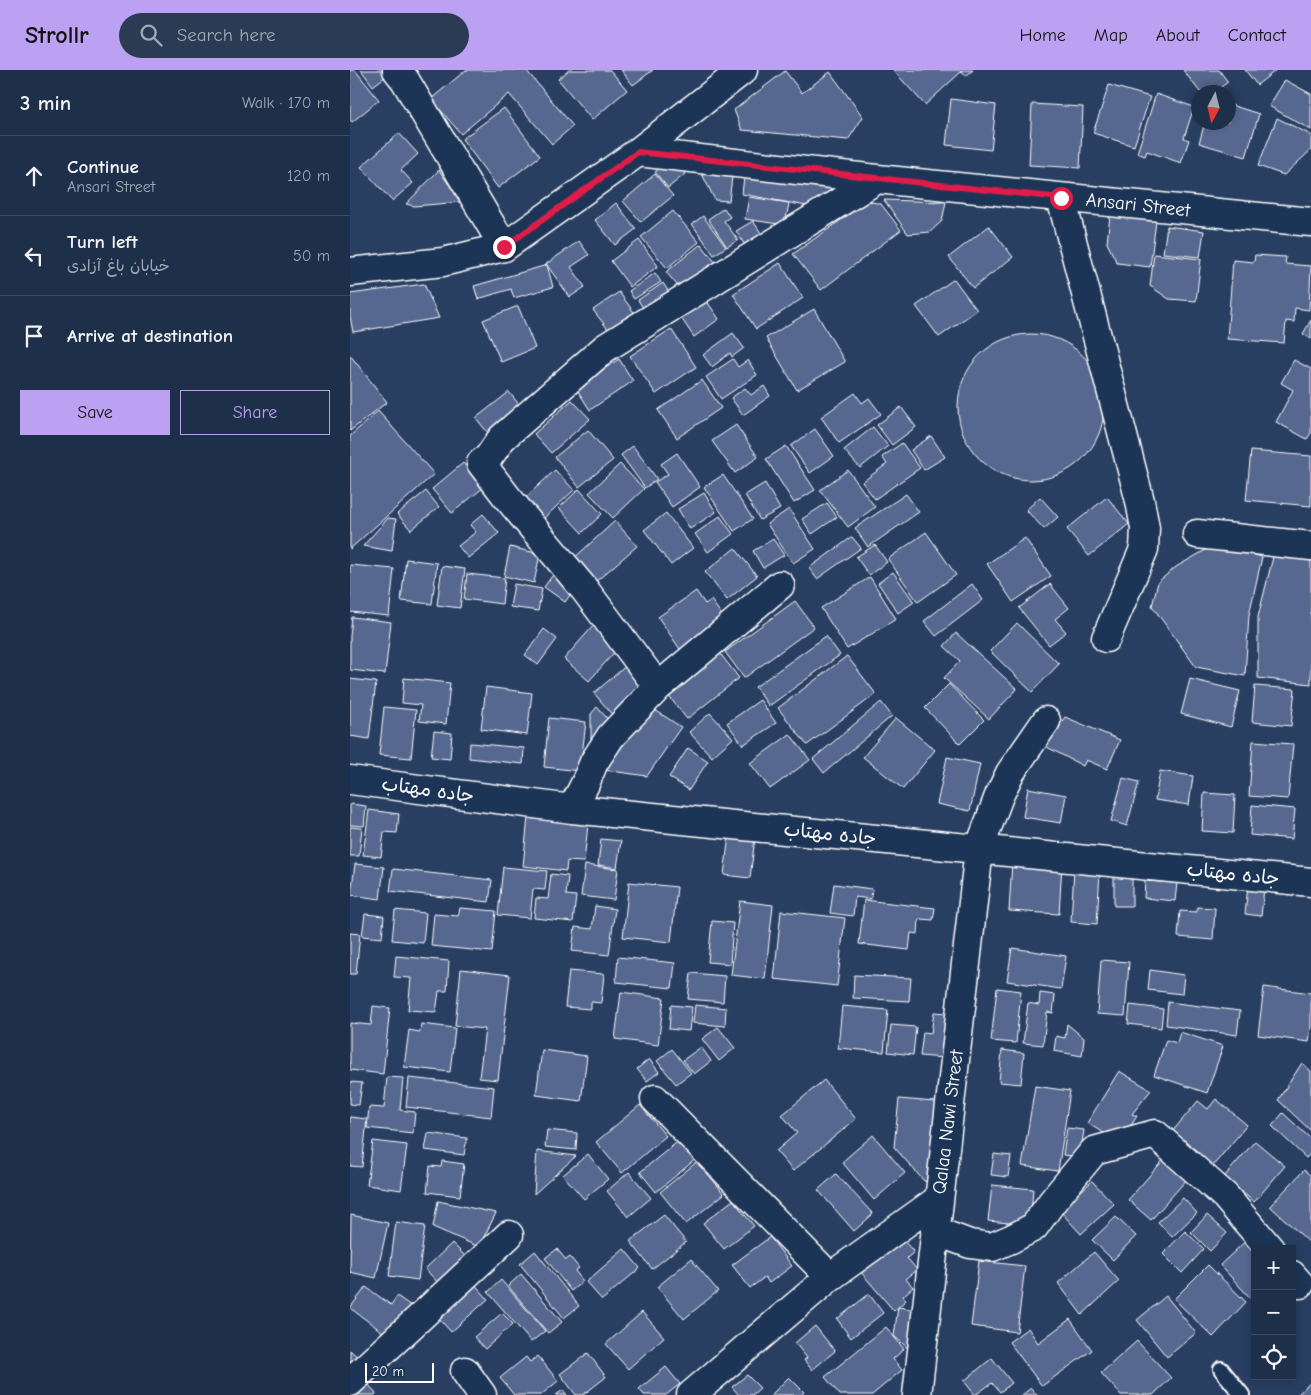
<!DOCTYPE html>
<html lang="en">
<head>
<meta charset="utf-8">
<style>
	:root { --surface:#1e2f4a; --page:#2b3b54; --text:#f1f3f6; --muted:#a1a9b5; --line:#3c4a62; --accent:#bca0f2 }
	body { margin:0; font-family:"Comic Neue","Playpen Sans Arabic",sans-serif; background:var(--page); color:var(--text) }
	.controls { position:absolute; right:15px; bottom:15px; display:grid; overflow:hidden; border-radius:0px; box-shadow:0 2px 8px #0003 }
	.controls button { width:45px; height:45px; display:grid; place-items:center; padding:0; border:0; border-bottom:1px solid var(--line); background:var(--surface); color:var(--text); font:25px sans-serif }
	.compass { position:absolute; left:841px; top:15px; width:45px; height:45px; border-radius:50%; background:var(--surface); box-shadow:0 2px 8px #0003; rotate:187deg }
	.scale { position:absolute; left:15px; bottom:12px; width:69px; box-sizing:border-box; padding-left:5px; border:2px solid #fff; border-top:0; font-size:14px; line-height:18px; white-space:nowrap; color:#fff; -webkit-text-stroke:4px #1d3557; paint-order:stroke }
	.stop { position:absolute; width:15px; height:15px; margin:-11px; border:4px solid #e11d48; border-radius:50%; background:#fff }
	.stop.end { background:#e11d48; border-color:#fff; box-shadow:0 1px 5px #0008 }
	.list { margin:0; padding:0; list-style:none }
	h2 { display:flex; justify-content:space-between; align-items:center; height:65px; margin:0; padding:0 20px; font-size:21px }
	h2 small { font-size:16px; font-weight:400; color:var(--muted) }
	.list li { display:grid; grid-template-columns:32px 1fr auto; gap:15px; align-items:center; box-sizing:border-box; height:80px; padding:0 20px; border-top:1px solid var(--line) }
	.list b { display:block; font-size:19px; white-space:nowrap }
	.list p { margin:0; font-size:16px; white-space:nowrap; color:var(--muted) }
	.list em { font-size:16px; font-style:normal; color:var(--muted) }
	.actions { display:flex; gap:10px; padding:15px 20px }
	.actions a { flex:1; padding:11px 0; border:1px solid var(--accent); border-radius:0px; text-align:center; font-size:18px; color:var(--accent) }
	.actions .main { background:var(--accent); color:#111 }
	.icon { flex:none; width:28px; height:28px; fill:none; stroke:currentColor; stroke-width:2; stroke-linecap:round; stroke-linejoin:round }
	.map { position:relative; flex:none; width:961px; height:1325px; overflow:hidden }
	header { display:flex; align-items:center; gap:30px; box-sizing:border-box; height:70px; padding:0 25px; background:var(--accent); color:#111 }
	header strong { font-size:24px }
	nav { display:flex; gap:28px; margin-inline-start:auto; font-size:18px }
	.search { width:350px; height:45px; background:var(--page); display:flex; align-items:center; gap:12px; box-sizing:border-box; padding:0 18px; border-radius:28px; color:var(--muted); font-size:19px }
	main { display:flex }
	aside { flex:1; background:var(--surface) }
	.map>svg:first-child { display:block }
</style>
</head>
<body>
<header>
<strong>Strollr</strong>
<div class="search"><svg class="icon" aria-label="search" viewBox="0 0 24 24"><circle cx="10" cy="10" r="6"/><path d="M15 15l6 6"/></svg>Search here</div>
<nav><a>Home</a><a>Map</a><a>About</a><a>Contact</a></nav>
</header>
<main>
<aside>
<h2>3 min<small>Walk · 170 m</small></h2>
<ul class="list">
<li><svg class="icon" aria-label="ahead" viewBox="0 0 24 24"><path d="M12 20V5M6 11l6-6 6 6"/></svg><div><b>Continue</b><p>Ansari Street</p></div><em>120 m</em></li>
<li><svg class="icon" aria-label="left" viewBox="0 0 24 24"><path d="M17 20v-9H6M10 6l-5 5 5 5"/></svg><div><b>Turn left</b><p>خیابان باغ آزادی</p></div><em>50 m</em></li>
<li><svg class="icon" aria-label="arrive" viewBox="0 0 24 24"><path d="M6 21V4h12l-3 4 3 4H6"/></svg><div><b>Arrive at destination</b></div></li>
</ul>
<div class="actions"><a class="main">Save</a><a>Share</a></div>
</aside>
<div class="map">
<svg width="961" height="1325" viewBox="0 0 961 1325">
	<rect width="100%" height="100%" fill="#283f62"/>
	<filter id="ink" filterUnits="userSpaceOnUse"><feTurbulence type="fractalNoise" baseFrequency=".02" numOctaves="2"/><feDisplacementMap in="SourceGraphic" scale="10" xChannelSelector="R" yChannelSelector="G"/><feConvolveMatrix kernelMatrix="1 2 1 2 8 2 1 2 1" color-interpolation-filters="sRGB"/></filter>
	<g filter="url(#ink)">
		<!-- building -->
		<path fill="#56678f" stroke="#fff" d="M0,0H5L29,30L2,52L0,50Z
			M11,0H44L23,16Z
			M116,0H176L223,56L202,74L159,24L111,64L81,29Z
			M219,0H260L277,20L242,50L208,9Z
			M271,0H303L283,15Z
			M543,0H610L612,1L575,35Z
			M611,0H623L616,6Z
			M833,0H869L878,12L864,22H850Z
			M895,0H926L907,15Z
			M435,1L452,23L480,2L513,47L498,70L392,60L384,40Z
			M935,10L961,24V60L919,36Z
			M759,15L800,27L784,76L743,63Z
			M806,24L844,37L834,68L839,70L831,93L797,81L795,86L787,83Z
			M601,29L646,35L641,80L596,75Z
			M682,34L733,37L730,98L679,95Z
			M878,34L909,44L896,87L849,73L855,52H878Z
			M154,38L190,86L148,118L112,69Z
			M927,48L961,65V80L934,105L908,96Z
			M49,63L68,84L51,100L63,113L42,131L11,97Z
			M322,88L335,104L318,118L305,102Z
			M89,100L111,132L64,136L56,134Z
			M351,102L382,107L379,131L365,130Z
			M305,104L323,126L291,152L273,131Z
			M394,107L483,119L462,137L392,124Z
			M399,127L439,133L435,155L395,149Z
			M534,130L596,132L592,151L580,162L558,164Z
			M518,131L531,134L551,160L471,220L443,184Z
			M266,133L286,159L265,175L245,150Z
			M374,138L380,147L374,151L388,170L377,177L358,149Z
			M323,141L349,172L317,198L291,167Z
			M760,145L806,151L800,197L767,193L757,173Z
			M353,146L376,177L364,185L342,154Z
			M403,151L417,172L400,183L386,161Z
			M639,156L663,187L623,218L599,187Z
			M817,156L854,161L850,187L813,183Z
			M289,170L308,196L280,217L261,191Z
			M229,171L239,185L221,197L235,217L220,227L196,194Z
			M351,174L366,193L332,221L316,202Z
			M804,184L851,189L846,231L819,229L800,216Z
			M905,185L936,187L935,194L961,196L959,240L945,238L944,252L936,251L934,273L877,269L883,190L904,192Z
			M430,193L453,228L406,259L383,224Z
			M197,195L203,217L164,228L161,219L128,229L124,216Z
			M305,203L311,212L284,229L279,221Z
			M604,209L627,240L589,267L566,236Z
			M313,213L320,224L295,241L288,230Z
			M74,214L89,248L3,262L0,246V224Z
			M269,222L286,245L261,263L243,240Z
			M354,227L369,249L344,267L329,245Z
			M168,236L185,278L151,292L133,250Z
			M464,239L495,292L447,320L416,268Z
			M961,250V269L953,264Z
			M321,259L346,297L306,324L280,286Z
			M383,263L394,278L382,287L380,283L362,297L353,285Z
			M608 337a73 73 0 1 1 146 0a73 73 0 1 1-146 0Z
			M0,285L37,332L0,361Z
			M269,289L283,311L240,340L226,318Z
			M383,289L388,297L398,290L407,305L371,329L356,307Z
			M944,290L961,299V363L957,369L926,352L943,320L931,313Z
			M352,310L371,338L327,368L308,340Z
			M414,316L420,326L393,345L381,328L395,318L401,325Z
			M159,322L175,342L142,368L126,348Z
			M505,323L512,333L519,328L531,344L489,373L471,347Z
			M222,330L240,349L201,383L184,364Z
			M551,337L566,357L542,375L527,355Z
			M28,341L84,404L0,479V366Z
			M386,355L408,387L385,403L362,371Z
			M523,357L538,376L510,398L494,380Z
			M465,359L484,386L460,403L441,376Z
			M238,360L263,390L229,417L205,387Z
			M581,366L595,387L574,400L561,380Z
			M552,373L570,398L525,429L512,412L537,394L532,387Z
			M283,376L307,409L295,418L271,385Z
			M436,376L465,420L444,433L416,389Z
			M901,381L961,386V436L896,430Z
			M327,383L350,417L322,437L305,412L318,404L311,394Z
			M113,393L134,417L102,443L82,419Z
			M270,394L294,419L263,448L239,423Z
			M205,400L224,420L191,451L172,431Z
			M498,400L525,437L498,457L470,420Z
			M373,405L403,449L384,461L354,417Z
			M415,413L430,439L410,450L395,425Z
			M229,419L252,444L232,463L209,438Z
			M76,421L89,437L61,460L47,444Z
			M354,423L366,442L340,459L328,439Z
			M556,424L569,442L518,477L505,458Z
			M690,427L708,447L694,459L676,440Z
			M757,427L779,454L739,486L717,459Z
			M477,433L487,447L462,464L452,449Z
			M439,439L465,479L443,493L417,454Z
			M316,443L343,478L321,495L294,460Z
			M133,444L149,463L118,488L108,476L126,462L120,455Z
			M370,446L383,464L358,482L345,464Z
			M38,448L46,449L42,481L13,476Z
			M265,451L287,476L243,514L222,490Z
			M576,462L606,505L568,532L538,489Z
			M502,467L511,478L467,509L459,498Z
			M675,468L701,506L663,532L637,494Z
			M423,469L434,485L413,498L403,481Z
			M525,475L537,492L519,505L506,487Z
			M160,477L190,484L184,513L154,506Z
			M385,478L407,506L377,530L355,502Z
			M859,478L890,481L912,487L899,545L895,606L846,597L802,536L808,512L826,497Z
			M924,483L961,487V614L908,608V547Z
			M56,489L87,493L82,534L51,531Z
			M0,495L44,499L39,546L0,542Z
			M92,496L115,499L110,538L87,535Z
			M205,502L226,517L215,532L194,517Z
			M543,502L564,532L548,543L528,513Z
			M117,504L155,508L152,534L114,529Z
			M520,507L546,549L497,579L471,538Z
			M164,514L192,519L188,541L160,537Z
			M622,514L633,530L586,566L574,551Z
			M700,514L719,538L705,549L716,562L699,575L669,538Z
			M346,521L355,534L361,530L376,551L332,582L308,547Z
			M445,531L464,557L394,608L375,582Z
			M2,547L41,552L35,604L0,600V567Z
			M667,553L709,594L682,622L640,581Z
			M244,555L269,577L239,611L214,589Z
			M194,559L207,569L188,595L175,585Z
			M606,563L667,619L639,649L594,608L610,591L594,576Z
			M476,566L490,585L419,636L405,617Z
			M369,582L389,608L337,649L317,624Z
			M497,586L526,624L457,675L428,638Z
			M277,595L298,620L265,648L244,623Z
			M54,608L100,613L96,654L69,651L71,635L52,633Z
			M0,609L26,612L19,669L0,666Z
			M840,609L890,621L881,657L831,644Z
			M599,614L634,650L610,674L575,638Z
			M905,616L945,619L941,656L902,652Z
			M136,617L182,623L177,665L131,659Z
			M410,630L426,653L393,675L377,653Z
			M531,632L542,646L474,703L463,689Z
			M34,637L66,640L61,688L29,685Z
			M247,637L265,657L241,681V644Z
			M302,638L331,657L297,706L254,700Z
			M360,643L383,668L362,687L339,662Z
			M715,647L770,670L757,699L736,690L733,696L695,676Z
			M199,648L236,652L230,701L194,697Z
			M546,648L585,680L553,719L513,687Z
			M84,661L102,663L100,689L81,687Z
			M440,664L460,690L420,719L400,693Z
			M903,671L943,674L938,729L899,726Z
			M120,673L174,678L173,694L119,688Z
			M338,678L358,691L339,720L319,707Z
			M597,687L630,694L620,741L587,734Z
			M810,701L843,706L839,735L805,730Z
			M773,708L789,712L777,756L761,751Z
			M678,718L716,725L711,753L673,747Z
			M854,723L885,725L883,763L852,761Z
			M0,734L16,736L14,756L0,755Z
			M902,735L945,739L942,769L900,765Z
			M19,740L49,744L47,763L34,762L31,787L13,785Z
			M178,747L238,754L234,792L217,791L216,801L173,796Z
			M0,757L12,758L9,786H0Z
			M379,765L405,768L400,808L374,805Z
			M251,769L271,771L267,798L248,795Z
			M662,791L712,794L709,844L659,841Z
			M5,794L34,797L30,829L1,825Z
			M235,795L268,799L264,830L231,826Z
			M153,797L197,801L195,820L183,819L180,848L148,845Z
			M43,799L142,810L139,832L40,821Z
			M724,799L750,801L747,854L721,852Z
			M201,804L218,806L216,825L226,826L223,852L184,848L186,828L198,829Z
			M764,805H782V836H764Z
			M795,811L827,813L825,831L794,828Z
			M279,812L327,817L321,872L273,867Z
			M484,814L522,819L521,829L505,827L503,846L480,843Z
			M898,816L914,818L911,846L895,844Z
			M514,830L585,838L583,850L569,849L568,864L561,863L559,880L509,874Z
			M390,831L423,835L415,909L381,905Z
			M245,836L265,839L259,885L222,881L225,857L242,859Z
			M847,837L865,838L863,870L828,867L830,841L847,842Z
			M110,838L146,841L142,882L81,876L84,844L108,846Z
			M45,840L76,843L73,873L42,870Z
			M431,841L495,848L487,916L424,909Z
			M15,844L34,846L32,868L12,866Z
			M362,851L383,853L380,894L358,892Z
			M0,863L10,864L6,904H0Z
			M662,878L716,886L711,919L657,911Z
			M46,886L99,891L97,921H89L86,942L58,940L61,908L44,907Z
			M268,887L325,893L322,918L266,912Z
			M751,890L779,892L775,946L747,944Z
			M111,899L160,905L148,1010L129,1008L135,959L105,956Z
			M800,900L834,905L832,924L798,920Z
			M219,901L254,904L251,933L241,932V939L215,937Z
			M341,903L375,906L373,932L338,929Z
			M504,905L561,908L559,931L503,928Z
			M914,917L961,923V957L959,972L908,965Z
			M647,918L671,921L666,973L641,971Z
			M271,922L314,928L308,975L265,969Z
			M690,923L705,925L703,943L697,942L693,975L673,973L678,933L689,935Z
			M818,932L890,941L887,965L816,955Z
			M321,935L342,937L339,961L319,959Z
			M345,935L376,938L375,956L343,953Z
			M780,935L813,939L811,958L778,954Z
			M23,936L40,938L33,1004L0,1000V953L21,955Z
			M492,936L538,940L534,982L488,978Z
			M584,942L609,944L605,989L570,986L573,962L581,963Z
			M71,954L105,958L100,1002L54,997L59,960L70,962Z
			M717,954L734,968L732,986L704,981L706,966L715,968Z
			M541,955L566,957L563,985L538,982Z
			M368,957L385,978L369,991L352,969Z
			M830,962L873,976L857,1023L804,1005L816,970L827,973Z
			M351,977L361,991L344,1004L333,990Z
			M322,979L341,1003L326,1014L307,991Z
			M192,980L237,986L231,1031L186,1025Z
			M652,980L674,983L671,1014L649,1012Z
			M299,989L309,1002L297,1011L287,999Z
			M952,993L961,1001V1061L928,1030Z
			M769,1001L801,1020L782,1044L787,1046L770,1073L737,1053Z
			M37,1007L53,1008L50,1040L65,1042L63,1063L17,1058L19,1037L34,1038Z
			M59,1008L144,1017L141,1047L56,1037Z
			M474,1010L506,1049L443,1101L426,1081L447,1063L432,1045Z
			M0,1012L12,1013L9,1035L0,1034Z
			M685,1016L720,1021L708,1101L672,1096Z
			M549,1029L597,1033L585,1114L574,1111L544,1077Z
			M866,1029L897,1055L862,1097L821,1063L848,1031L858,1039Z
			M290,1035L316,1066L272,1103L246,1072Z
			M933,1043L961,1069V1083L956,1088L922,1056Z
			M0,1047L17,1049L12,1097L0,1096Z
			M717,1058L734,1060L730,1087L713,1085Z
			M197,1060L227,1063L226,1080L195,1077Z
			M78,1063L117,1068L114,1085L75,1080Z
			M336,1065L352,1084L306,1122L290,1102Z
			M523,1065L555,1103L524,1130L492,1092Z
			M23,1071L57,1075L51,1120L17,1115Z
			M905,1071L935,1096L904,1132L874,1107Z
			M187,1081L226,1086L184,1124Z
			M238,1084L258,1109L234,1129L213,1105Z
			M644,1084L661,1086L658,1107L641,1105Z
			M815,1088L838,1108L801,1150L778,1130Z
			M92,1091L114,1094L110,1126L77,1122L80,1096L91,1097Z
			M348,1091L374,1124L336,1154L310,1122Z
			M954,1100L961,1106V1174L920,1136Z
			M279,1102L301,1128L278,1147L257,1121Z
			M486,1104L523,1144L504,1161L468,1120Z
			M742,1111L764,1134L731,1164L710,1141Z
			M642,1115L683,1119L680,1155L638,1151Z
			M833,1128L847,1143L822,1167L808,1152Z
			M383,1130L404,1156L374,1179L353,1153Z
			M88,1131L146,1143L129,1177L83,1157Z
			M1,1145L38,1153L26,1208L0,1202Z
			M314,1145L336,1172L302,1199L280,1171Z
			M857,1145L877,1163L860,1181L841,1162Z
			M766,1147L786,1166L763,1190L742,1170Z
			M46,1152L75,1156L68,1210L39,1206Z
			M835,1161L854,1179L832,1203L813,1184Z
			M420,1167L442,1196L419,1213L415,1207L400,1218L382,1195Z
			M550,1167L564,1182L557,1188L567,1200L556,1209L563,1217L553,1226L556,1230L544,1241L510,1201Z
			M900,1167L905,1179V1229L903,1231L870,1195Z
			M102,1173L122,1193L94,1219L75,1199Z
			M207,1179L216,1190L220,1187L229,1198L225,1201L233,1211L221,1221L195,1188Z
			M274,1179L290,1198L252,1230L236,1212Z
			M185,1181L229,1236L214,1248L170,1194Z
			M744,1182L769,1211L732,1245L708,1213Z
			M341,1189L368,1221L334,1249L307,1217Z
			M629,1191L675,1196L667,1262L621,1256Z
			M858,1195L896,1232L863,1267L824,1229Z
			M171,1204L212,1252L198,1263L158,1216Z
			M121,1210L138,1229L101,1262L84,1243Z
			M151,1210L195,1261L181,1272L138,1222Z
			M16,1217L41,1235L47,1226L61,1236L38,1266L0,1238Z
			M519,1224L533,1243L501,1268L487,1249Z
			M816,1226L846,1263L817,1287L787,1250Z
			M548,1237L566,1240L560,1280L544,1266Z
			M292,1242L314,1267L278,1299L256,1274Z
			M152,1243L163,1254L135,1279L124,1267Z
			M720,1249L742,1280L692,1316L659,1272L678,1258L688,1273Z
			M465,1256L485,1281L462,1300L454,1290L457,1288L445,1273Z
			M536,1257L554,1279L543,1289L552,1300L522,1325H490L475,1307Z
			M787,1271L821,1308L803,1325H771L751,1303Z
			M0,1280L15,1294L0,1309Z
			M238,1283L256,1307L233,1325H226L210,1304Z
			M188,1286L208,1311L191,1325H164L150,1308L176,1287L180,1292Z
			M642,1288L662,1313L650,1322L642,1313L625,1325L614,1311Z
			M316,1297L330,1314L316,1325H294L289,1319Z
			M397,1305L410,1318L402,1325H389L382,1317Z
			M439,1307L454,1322L451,1325H421Z
			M16,1312L26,1323L25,1325H3Z
			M961,1312V1325H947Z
			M681,1318L687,1325H672Z
			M213,1320L217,1325H206Z"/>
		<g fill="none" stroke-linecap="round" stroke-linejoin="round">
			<defs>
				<path id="service" d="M871,1299L892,1325"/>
				<path id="minor" d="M47,0L55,10L154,177
					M288,82L527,109L961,152
					M711,128L790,431L795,458L794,479L756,568
					M847,464L961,476
					M308,617L235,520L157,427L131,393L138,388L152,368L255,278L527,109
					M0,710L222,739L961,812
					M222,739L235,714L244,692L261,666L308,617L430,515
					M305,1029L480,1207
					M585,1161L620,1174L642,1177L661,1169L684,1157L702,1132L744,1081L805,1064L875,1126L920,1179
					M942,1205L950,1214
					M115,1301L132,1325
					M0,1312L159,1165
					M341,1325L480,1207L589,1129
					M567,1325L629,779L649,726L660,703L696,651"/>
				<path id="tertiary" d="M0,202L93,192L154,177L288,82L393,0"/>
			</defs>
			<!-- service casing -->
			<use href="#service" stroke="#fff" stroke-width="18"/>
			<!-- minor casing -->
			<use href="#minor" stroke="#fff" stroke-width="31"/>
			<!-- tertiary casing -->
			<use href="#tertiary" stroke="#fff" stroke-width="31"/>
			<!-- service -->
			<use href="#service" stroke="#1d3557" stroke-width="14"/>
			<!-- minor -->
			<use href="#minor" stroke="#1d3557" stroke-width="28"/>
			<!-- tertiary -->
			<use href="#tertiary" stroke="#1d3557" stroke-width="28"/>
		</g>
	</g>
	<g fill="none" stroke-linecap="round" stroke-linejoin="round" filter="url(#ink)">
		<!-- route -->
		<path stroke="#e11d48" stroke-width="6" d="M154,177L288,82L711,128"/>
	</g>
	<g text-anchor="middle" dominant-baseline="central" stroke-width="4" stroke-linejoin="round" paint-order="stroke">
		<!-- street labels -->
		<g font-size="19" fill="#fff" stroke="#1d3557">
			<text transform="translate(788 135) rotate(6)">Ansari Street</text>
			<text transform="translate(78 720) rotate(8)">جاده مهتاب</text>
			<text transform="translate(480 764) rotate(6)">جاده مهتاب</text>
			<text transform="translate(883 804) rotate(6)">جاده مهتاب</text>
			<text transform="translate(598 1052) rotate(-83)">Qalaa Nawi Street</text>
		</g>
	</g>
</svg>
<div class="controls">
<button>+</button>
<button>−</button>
<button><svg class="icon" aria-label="locate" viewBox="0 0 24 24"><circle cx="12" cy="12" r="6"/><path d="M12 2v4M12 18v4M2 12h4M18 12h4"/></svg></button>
</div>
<svg class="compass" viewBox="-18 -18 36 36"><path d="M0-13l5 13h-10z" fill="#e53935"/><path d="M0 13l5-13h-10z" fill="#a1a9b5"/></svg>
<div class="scale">20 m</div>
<div class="stop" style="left:711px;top:128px"></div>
<div class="stop end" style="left:154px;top:177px"></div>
</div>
</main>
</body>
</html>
